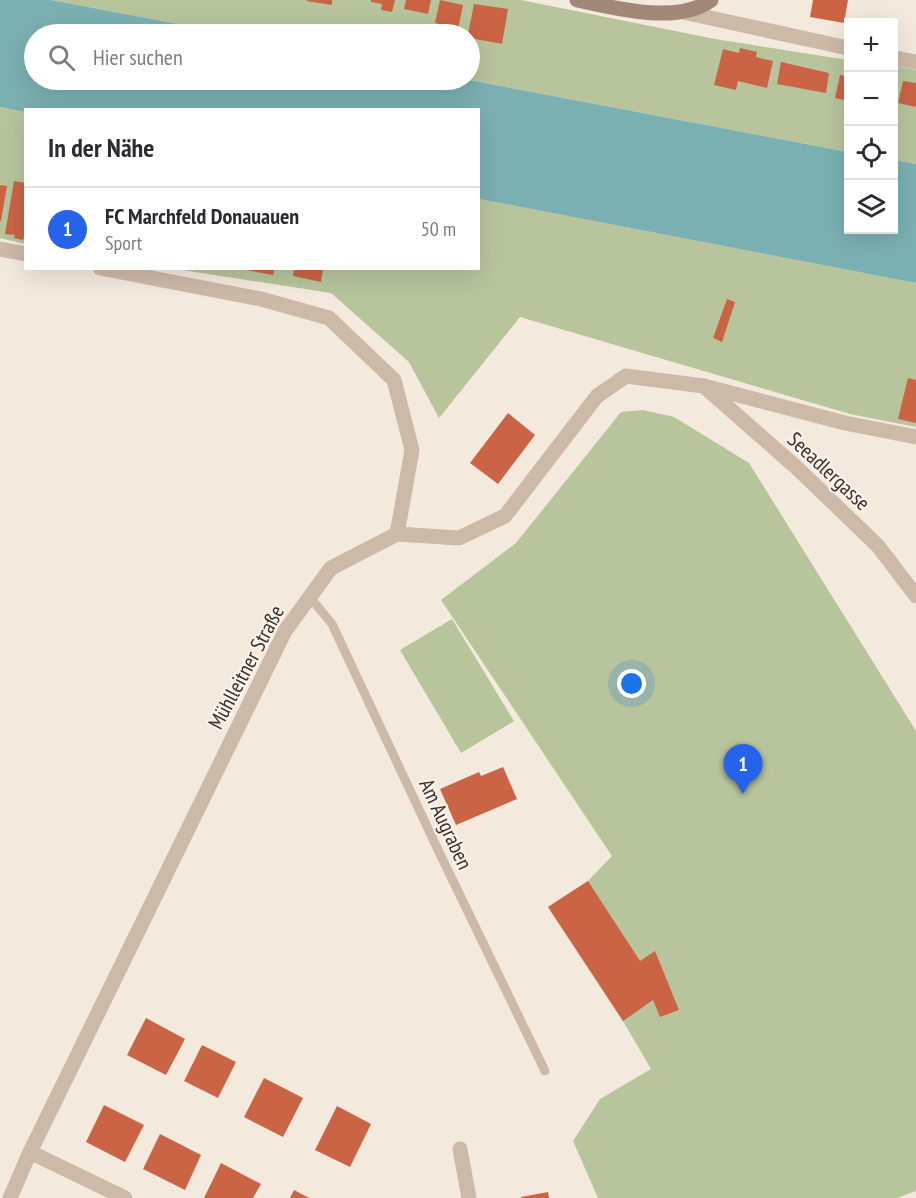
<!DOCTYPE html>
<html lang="de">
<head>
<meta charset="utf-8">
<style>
	:root { --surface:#fff; --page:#f2f2f3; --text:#2b2b33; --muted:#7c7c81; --line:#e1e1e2; --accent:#2563eb }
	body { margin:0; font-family:"PT Sans Narrow",sans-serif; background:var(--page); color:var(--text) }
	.controls { position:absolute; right:18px; top:18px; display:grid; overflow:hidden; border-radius:0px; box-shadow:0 6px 24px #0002 }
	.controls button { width:54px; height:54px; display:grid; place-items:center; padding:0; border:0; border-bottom:2px solid var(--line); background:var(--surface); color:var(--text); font:30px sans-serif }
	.you { position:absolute; left:632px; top:684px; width:21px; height:21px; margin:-15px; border:4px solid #fff; border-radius:50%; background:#1a73e8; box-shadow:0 0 0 9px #1a73e833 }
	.badge { display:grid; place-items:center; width:39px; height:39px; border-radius:50%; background:var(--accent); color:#fff; font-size:20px; font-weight:700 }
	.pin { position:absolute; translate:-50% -50px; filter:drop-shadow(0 2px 3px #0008) }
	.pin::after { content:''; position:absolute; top:32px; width:21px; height:18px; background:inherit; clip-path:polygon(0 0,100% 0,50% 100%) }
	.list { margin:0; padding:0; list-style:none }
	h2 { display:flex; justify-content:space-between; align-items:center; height:78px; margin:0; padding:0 24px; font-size:26px }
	h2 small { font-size:20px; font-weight:400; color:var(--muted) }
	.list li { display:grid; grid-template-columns:39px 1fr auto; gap:18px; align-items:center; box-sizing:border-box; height:84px; padding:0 24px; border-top:2px solid var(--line) }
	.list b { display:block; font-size:22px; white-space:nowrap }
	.list p { margin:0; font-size:20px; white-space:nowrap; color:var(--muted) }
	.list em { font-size:20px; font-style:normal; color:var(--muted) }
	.icon { flex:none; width:33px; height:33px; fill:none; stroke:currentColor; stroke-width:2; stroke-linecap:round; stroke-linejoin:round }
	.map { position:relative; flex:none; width:916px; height:1198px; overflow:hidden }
	.search { position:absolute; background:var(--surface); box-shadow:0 6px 24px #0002; left:24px; top:24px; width:456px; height:66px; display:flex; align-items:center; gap:15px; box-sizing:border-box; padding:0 21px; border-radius:33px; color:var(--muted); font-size:22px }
	.panel { position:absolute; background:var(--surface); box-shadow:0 6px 24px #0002; left:24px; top:108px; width:456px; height:162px; border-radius:0px }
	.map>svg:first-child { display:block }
</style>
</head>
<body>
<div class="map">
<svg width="916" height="1198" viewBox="0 0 916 1198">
	<rect width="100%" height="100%" fill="#f4e9dd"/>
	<!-- green -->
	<path fill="#b7c49c" d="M51,0H521L715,39L848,60V152L469,80L470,34H233Z
		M894,66L916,70V164L894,160Z
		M0,107L25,112V244L0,238Z
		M479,199L916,283V427L850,414L520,317L439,418L409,362L331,293L176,269L478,268Z
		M643,410L674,417L749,463L916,731V1191L897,1198H598L573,1141L600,1099L651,1069L623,1021L548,907L588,881L612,856L441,600L516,543L621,412Z
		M452,619L514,721L461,753L400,650Z"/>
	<!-- water -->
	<path fill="#7bb0b2" d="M0,0H51L232,34H34V80H469L848,152V230H894V160L916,164V283L479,199L478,110H26L25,112L0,107Z"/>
	<!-- building -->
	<path fill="#cb6444" d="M307,0H332V5L307,1Z
		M371,0H395L392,12L381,10L382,4L371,2Z
		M406,0H431L428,14L404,9Z
		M440,0L463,5L458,29L435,23Z
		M813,0H848L844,23L810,17Z
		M474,4L508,9L502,44L470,38V34H468Z
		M740,48L757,52L756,57L773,61L767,88L738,81L736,90L714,85L723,49L739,53Z
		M781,62L829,73L826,93L777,84Z
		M840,75L848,77V101L835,98Z
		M903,81L916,83V107L898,103Z
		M14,181L26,183V237H24L23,240L14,238L15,235L5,234Z
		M0,185L7,186L1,221H0Z
		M246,268H275L273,275L246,270Z
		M294,268H323L321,282L293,276Z
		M727,299L735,302L722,342L713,338Z
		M908,378L916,380V423L898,419Z
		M508,413L535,435L498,484L470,463Z
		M503,767L517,799L456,825L440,789L479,772L481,776Z
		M588,881L640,961L655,951L679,1010L660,1017L653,1000L623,1021L548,907Z
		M146,1018L185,1039L166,1075L127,1055Z
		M202,1045L236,1062L218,1098L184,1081Z
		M264,1078L303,1098L283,1137L244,1117Z
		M104,1105L144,1125L125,1162L86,1142Z
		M337,1106L371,1124L350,1167L315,1150Z
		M160,1134L201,1155L185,1190L143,1169Z
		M221,1163L261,1184L253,1198H204Z
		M294,1190L309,1198H290Z
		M548,1192L549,1198H521V1197Z"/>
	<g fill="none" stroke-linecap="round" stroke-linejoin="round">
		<!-- lane -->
		<path stroke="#cdb9a8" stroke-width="9" d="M309,596L332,624L439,852L545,1071"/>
		<!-- street -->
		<path stroke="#cdb9a8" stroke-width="15" d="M683,12L848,48
			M894,58L916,62
			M0,249L26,254
			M100,268L261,299L329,318L394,380L412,450L397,534
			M706,388L797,468L878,546L916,596
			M460,1149L469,1198
			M30,1152L125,1198
			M10,1198L30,1152L285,631L331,568L397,534L459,538L505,516L597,396L626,376L704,386L845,423L916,437"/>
		<!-- secondary -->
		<path stroke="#a18879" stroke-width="15" d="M577,0C614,8 678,25 711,0"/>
	</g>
	<g text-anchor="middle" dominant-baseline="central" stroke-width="4.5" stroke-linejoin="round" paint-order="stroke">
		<!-- street labels -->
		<g font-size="21" fill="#392e29" stroke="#fbf3ea">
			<text transform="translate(829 471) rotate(43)">Seeadlergasse</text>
			<text transform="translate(246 667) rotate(-62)">Mühlleitner Straße</text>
			<text transform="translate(446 824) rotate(65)">Am Augraben</text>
		</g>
	</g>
</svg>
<div class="controls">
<button>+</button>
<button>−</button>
<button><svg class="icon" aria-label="locate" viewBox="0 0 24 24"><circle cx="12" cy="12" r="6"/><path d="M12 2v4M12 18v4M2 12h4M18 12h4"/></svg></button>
<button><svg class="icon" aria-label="layers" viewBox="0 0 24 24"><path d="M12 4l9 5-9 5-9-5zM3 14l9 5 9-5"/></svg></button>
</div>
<div class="you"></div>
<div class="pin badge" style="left:743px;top:794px">1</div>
<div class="search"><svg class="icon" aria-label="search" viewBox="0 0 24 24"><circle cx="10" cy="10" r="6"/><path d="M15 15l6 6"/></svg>Hier suchen</div>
<section class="panel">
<h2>In der Nähe<small></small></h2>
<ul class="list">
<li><span class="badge">1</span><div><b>FC Marchfeld Donauauen</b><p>Sport</p></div><em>50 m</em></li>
</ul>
</section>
</div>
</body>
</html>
